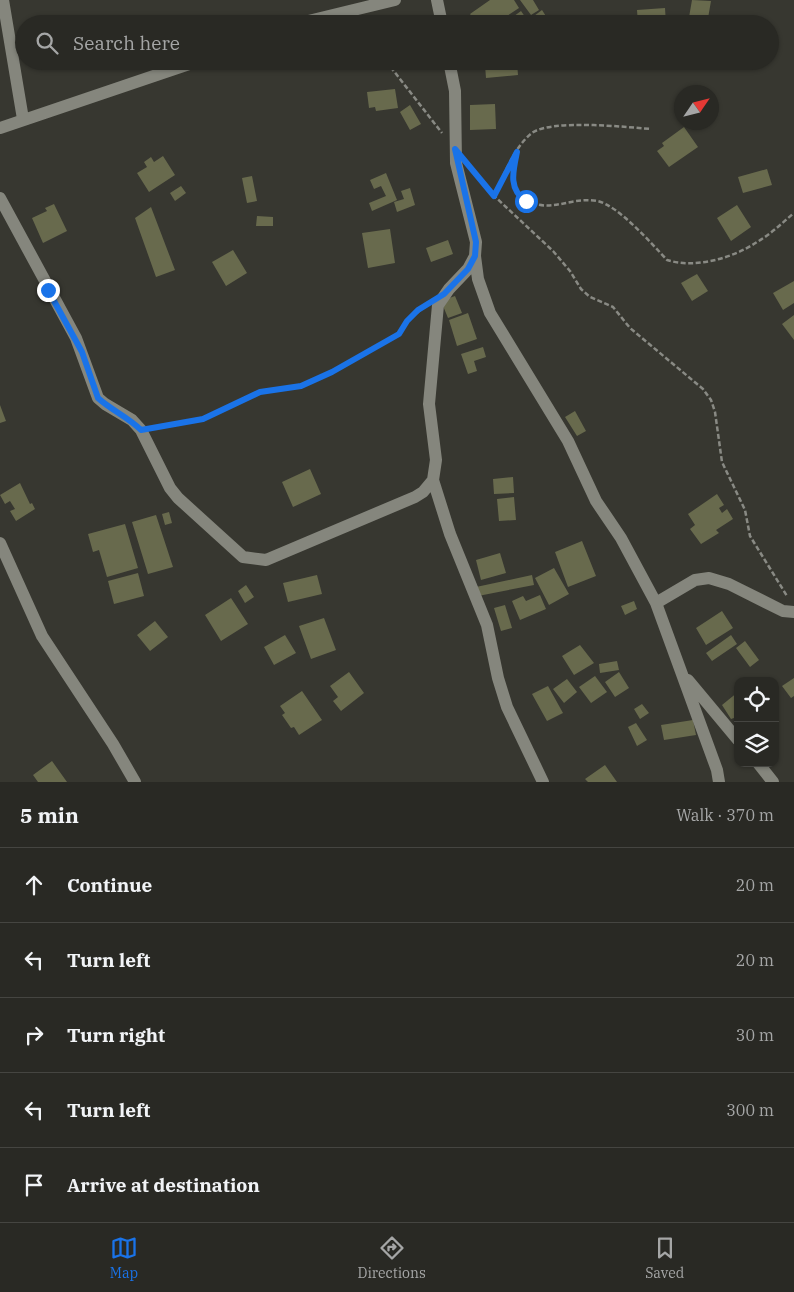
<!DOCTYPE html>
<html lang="en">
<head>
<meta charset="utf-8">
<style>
	:root { --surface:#292924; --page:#31312c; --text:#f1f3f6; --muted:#a5a6a6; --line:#454541; --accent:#1a73e8 }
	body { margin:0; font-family:"IBM Plex Serif",serif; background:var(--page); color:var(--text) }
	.controls { position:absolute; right:15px; bottom:15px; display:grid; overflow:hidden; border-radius:10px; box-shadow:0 1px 4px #0004 }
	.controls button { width:45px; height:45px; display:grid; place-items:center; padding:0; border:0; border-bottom:1px solid var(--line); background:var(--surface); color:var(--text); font:25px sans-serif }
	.compass { position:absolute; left:674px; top:85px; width:45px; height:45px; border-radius:50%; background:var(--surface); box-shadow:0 1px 4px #0004; rotate:55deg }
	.stop { position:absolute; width:15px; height:15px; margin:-11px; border:4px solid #1a73e8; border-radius:50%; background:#fff }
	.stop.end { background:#1a73e8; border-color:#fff; box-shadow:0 1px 5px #0008 }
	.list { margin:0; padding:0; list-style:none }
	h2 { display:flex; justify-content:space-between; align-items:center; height:65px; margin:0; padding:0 20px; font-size:21px }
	h2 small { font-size:16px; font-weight:400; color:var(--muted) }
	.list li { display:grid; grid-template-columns:32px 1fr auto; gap:15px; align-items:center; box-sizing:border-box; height:75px; padding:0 20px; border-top:1px solid var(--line) }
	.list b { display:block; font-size:19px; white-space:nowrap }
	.list em { font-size:16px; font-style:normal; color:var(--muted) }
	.icon { flex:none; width:28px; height:28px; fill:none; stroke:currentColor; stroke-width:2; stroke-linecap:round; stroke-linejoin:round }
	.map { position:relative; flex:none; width:794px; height:782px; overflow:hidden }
	.search { position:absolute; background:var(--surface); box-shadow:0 1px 4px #0004; left:15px; right:15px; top:15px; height:55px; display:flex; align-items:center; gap:12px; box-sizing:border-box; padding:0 18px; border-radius:28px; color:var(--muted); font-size:19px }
	.sheet { height:440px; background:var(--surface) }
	nav { display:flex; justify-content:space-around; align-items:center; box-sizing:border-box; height:70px; border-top:1px solid var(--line); background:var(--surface); font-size:14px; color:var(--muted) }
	nav a { display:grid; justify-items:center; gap:2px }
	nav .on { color:var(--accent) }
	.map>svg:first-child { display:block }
</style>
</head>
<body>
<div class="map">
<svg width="794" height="782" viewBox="0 0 794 782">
	<rect width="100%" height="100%" fill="#373730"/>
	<!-- building -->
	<path fill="#686a4d" d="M490,0H514L519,8L495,24H477L470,14Z
		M520,0H533L539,10L531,15Z
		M692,0L711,1L707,24L688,23Z
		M665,8L666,24H638L637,10Z
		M542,10L551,24H539L534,16Z
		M521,11L530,24H503Z
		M517,63L518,75L486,78L485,65Z
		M395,89L398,108L376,111L375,107L369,108L367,92Z
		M495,104L496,129L470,130V105Z
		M410,105L421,124L410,130L400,112Z
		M684,127L698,147L669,167L657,151L664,146L662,143Z
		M163,156L175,175L149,192L137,173L147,167L144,162L151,157L154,162Z
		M767,169L772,185L743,193L738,177Z
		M386,173L397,200L372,211L369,203L386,196L381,186L374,189L370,180Z
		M252,176L257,201L247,203L242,178Z
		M181,186L186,193L175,201L170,193Z
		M410,188L415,205L397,212L394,202L404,199L401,191Z
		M54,204L67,231L43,243L32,218L47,211L45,208Z
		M737,205L751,227L731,241L717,218Z
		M151,207L175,270L156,277L135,218Z
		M257,216L273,217V226H256Z
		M390,229L395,263L368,268L362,233Z
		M448,240L453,254L431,262L426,248Z
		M233,250L247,273L226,286L212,262Z
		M697,274L708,291L692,301L681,283Z
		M794,281V303L783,310L773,293Z
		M455,296L462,313L448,318L441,301Z
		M468,313L477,339L457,346L449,320Z
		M794,315V340L782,324Z
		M483,347L486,357L474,361L477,371L468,374L461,354Z
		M0,405L6,421L0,423Z
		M575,411L586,431L577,436L565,417Z
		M310,469L321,494L293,507L282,482Z
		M513,477L514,493L494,494L493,479Z
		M20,483L30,504L32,503L35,509L16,521L10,511L15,509L10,501L5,504L0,495Z
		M717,494L724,505L719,508L722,513L727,509L733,519L716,530L719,533L701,544L690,529L695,525L688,514Z
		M514,497L516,520L499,521L497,499Z
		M169,512L172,523L165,525L162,514Z
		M156,515L173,567L148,574L132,522Z
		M125,524L138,568L107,577L99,550L93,552L88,534Z
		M582,541L596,576L568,587L555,552Z
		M500,553L506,573L481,580L476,560Z
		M554,568L569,594L549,605L535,578Z
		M138,573L144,596L114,604L108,581Z
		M317,575L322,594L288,602L283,583Z
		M532,575L534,585L478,596L476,587Z
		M246,585L254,597L245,603L238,591Z
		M540,595L546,609L520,620L512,601L523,596L526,601Z
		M231,598L248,624L221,641L205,615Z
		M634,601L637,609L625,615L621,606Z
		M505,605L512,628L501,631L494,608Z
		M722,611L733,628L706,645L696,628Z
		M324,618L336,650L311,659L299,626Z
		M155,621L168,637L150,651L137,635Z
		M285,635L296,653L274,665L264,647Z
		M731,635L737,644L712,661L706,653Z
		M745,641L759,660L750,667L736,648Z
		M580,645L594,663L574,675L562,656Z
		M617,661L619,670L600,673L599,664Z
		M349,672L364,693L341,711L333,701L338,697L330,686Z
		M619,672L629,688L615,697L605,682Z
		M595,676L607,692L591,703L579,687Z
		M794,678V696L791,698L782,686Z
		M567,679L577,692L564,703L553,689Z
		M548,686L563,713L547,721L532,694Z
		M302,691L322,720L299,735L294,727L291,728L282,715L285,713L280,706Z
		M738,692V724L734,718L731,719L722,705Z
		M642,704L649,713L640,719L634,709Z
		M693,720L696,735L664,740L661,725Z
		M636,723L647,740L637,746L628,727Z
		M52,761L67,782H38L33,775Z
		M605,765L617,782H588L585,779Z"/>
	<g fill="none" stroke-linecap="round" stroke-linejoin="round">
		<!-- path -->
		<path stroke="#898a84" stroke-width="2.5" stroke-dasharray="5 2.5" stroke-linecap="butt" d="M386,61L442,133
			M517,152L513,182L519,196C549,217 567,196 597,201C618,205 652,244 667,260C695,269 733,258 757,242C771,234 782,223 794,213
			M473,172L490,192L553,251L570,271L581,289L590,297L613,307L630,328L703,389L711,400L715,412L722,462L745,510L750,536L787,596
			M494,196C504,175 514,147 532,133C551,119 626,127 651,129
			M155,427L203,419L260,392L301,386L332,372L399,334L407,321L424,307"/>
		<!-- minor -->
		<path stroke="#85867d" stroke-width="12" d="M3,0L23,119
			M437,0L442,24
			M296,24L395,0
			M449,61L455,91L456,163L476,242L475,256L468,269L449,289L438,305L429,404L436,460L433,480L450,534L487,625L498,678L507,707L543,782
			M0,128L198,61
			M0,198L76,338L98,398L105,404L132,420L141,430L170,488L178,498L243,557L266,560L415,497L423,492L433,480
			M475,256L478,279L490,313L568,441L596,501L621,538L656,603L717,770L719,782
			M0,543L42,636L113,744L135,782
			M656,603L695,580L709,578L729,584L783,611L794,612
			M688,680L738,740
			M758,763L773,782"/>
	</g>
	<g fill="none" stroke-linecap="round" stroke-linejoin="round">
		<!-- route -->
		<path stroke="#1a73e8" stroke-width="6" d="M48,290L82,352L98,398C111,410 128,417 141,430L203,419L260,392L301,386L332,372L399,334L407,321L418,310L444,294L468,269L475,256L476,242L455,149L494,196L517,152C513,171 508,189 526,201"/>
	</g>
</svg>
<div class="controls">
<button><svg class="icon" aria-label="locate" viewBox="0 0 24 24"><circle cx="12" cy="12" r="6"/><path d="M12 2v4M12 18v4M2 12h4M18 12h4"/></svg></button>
<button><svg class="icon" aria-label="layers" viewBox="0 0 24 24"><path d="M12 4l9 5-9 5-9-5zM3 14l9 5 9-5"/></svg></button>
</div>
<svg class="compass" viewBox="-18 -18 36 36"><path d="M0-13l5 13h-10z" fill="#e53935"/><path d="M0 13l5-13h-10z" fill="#a5a6a6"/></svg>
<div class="stop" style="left:526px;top:201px"></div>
<div class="stop end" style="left:48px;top:290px"></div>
<div class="search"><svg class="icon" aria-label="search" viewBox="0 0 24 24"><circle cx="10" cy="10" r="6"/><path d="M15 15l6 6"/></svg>Search here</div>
</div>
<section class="sheet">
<h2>5 min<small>Walk · 370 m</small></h2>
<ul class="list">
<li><svg class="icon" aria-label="ahead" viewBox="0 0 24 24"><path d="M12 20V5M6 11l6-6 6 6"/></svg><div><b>Continue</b></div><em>20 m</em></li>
<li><svg class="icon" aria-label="left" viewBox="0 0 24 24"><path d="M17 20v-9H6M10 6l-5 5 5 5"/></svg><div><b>Turn left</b></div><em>20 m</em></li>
<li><svg class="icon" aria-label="right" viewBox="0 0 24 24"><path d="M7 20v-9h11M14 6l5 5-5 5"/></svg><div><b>Turn right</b></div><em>30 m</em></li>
<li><svg class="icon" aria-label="left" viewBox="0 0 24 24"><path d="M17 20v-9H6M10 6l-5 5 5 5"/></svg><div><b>Turn left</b></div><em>300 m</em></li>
<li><svg class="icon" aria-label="arrive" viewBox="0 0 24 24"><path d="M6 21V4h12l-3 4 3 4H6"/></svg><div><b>Arrive at destination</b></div></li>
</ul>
</section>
<nav>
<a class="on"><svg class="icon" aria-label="map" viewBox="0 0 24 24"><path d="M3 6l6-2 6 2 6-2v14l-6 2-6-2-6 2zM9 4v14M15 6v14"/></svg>Map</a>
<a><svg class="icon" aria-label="directions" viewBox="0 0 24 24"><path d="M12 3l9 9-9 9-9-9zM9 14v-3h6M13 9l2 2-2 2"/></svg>Directions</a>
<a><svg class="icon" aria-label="saved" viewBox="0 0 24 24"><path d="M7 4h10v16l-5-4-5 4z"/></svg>Saved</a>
</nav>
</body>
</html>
